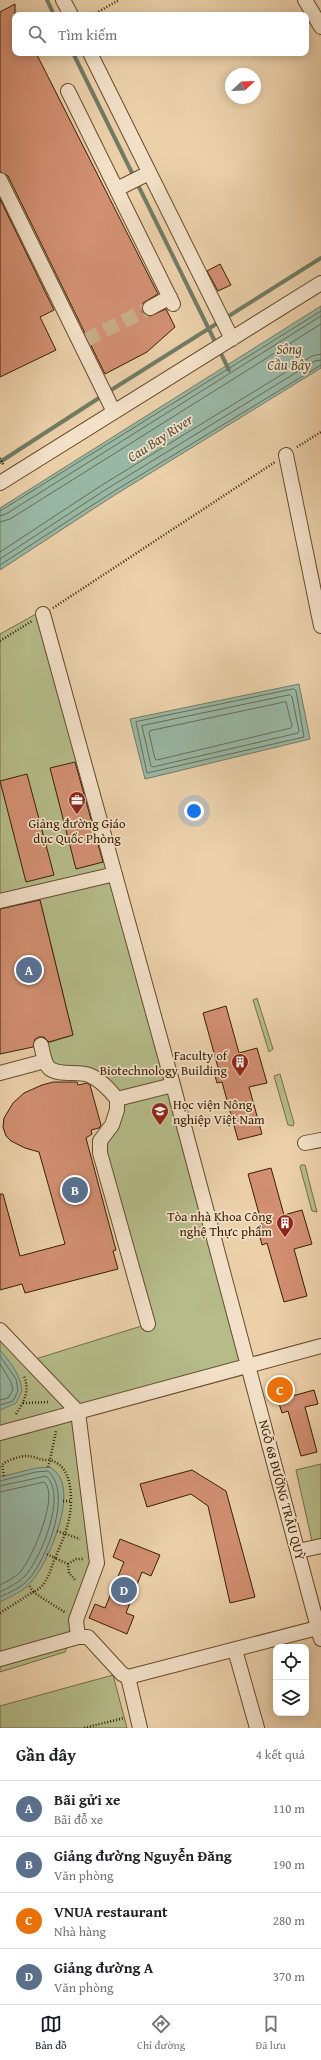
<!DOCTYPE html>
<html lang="vi">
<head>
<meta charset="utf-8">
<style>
	:root { --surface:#fff; --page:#f2f2f2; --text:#202124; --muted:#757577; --line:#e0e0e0; --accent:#111827 }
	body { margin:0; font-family:"Gentium Book Plus",serif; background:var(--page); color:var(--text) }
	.controls { position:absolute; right:12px; bottom:12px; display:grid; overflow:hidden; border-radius:8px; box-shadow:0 2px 10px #0003 }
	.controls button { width:36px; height:36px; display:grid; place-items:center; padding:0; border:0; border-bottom:1px solid var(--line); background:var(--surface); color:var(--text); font:20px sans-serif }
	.compass { position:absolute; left:225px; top:68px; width:36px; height:36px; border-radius:50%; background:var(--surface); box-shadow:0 2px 10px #0003; rotate:67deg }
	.you { position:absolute; left:194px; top:811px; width:14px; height:14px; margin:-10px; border:3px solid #fff; border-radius:50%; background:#1a73e8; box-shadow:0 0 0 6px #1a73e833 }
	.badge { display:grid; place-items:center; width:26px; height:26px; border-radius:50%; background:var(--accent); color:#fff; font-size:13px; font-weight:700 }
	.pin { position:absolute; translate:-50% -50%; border:2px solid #fff; box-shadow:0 1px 4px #0006 }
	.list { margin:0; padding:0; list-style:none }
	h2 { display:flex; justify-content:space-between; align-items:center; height:52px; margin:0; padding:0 16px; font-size:17px }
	h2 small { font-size:13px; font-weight:400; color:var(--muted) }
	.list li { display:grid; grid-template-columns:26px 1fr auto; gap:12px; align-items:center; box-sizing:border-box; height:56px; padding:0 16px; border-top:1px solid var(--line) }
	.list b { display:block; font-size:15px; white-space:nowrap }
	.list p { margin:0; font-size:13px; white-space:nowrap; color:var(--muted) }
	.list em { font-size:13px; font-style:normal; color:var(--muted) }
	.icon { flex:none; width:22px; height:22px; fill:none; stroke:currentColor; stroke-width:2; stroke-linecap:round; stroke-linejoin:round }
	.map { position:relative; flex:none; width:321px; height:1728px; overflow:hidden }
	.search { position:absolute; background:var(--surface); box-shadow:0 2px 10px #0003; left:12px; right:12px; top:12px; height:44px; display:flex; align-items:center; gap:10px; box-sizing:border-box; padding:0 14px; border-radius:8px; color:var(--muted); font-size:15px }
	.sheet { height:276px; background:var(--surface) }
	nav { display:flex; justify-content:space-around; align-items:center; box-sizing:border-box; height:56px; border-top:1px solid var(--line); background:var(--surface); font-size:11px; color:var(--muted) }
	nav a { display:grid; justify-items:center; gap:2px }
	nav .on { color:var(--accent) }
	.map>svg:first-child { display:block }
</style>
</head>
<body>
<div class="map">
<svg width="321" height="1728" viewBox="0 0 321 1728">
	<rect width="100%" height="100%" fill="#ebd0aa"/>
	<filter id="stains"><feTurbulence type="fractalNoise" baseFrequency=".005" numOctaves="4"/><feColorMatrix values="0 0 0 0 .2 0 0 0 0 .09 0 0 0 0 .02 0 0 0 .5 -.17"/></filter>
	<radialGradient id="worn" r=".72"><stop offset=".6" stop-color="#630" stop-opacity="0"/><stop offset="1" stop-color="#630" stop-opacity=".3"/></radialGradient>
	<!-- green -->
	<path fill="#b5bc8a" stroke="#766e45" d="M45,609L249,1364L79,1412L97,1563L65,1652L0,1672V1330L29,1361L148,1324L100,1153L117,1110L108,1088L57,1071L41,1045L73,1035L39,896L0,905V634Z
		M257,998L273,1049L269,1052L253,1000Z
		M280,1074L294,1123L293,1126L288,1125L274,1076Z
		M301,1165H305L317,1212L312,1211L300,1167Z
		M321,1464V1539L312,1541L296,1470Z
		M113,1675L127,1728H0V1706Z"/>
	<!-- water -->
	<path fill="#99b7a5" stroke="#727b63" d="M321,306V368L110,498L0,570V508Z
		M299,684L310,739L145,779L130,719Z
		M0,1350C10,1362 21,1375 22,1391L16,1403L0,1410Z
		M50,1467C53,1470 57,1472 59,1476C75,1500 48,1563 31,1582C23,1592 11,1596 0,1602V1477L36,1468Z"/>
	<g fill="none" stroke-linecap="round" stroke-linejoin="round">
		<!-- shore -->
		<path stroke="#686c52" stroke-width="1" d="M0,511L321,311
			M0,516L6,514L321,316
			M0,522L10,519L321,324
			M0,552L102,485L312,356L321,354
			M0,559L105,490L315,361L321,360
			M0,565L108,495L321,365
			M294,689L296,691L304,737L147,773L136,722Z
			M290,695L292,697L299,731L298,733L153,767L151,766L142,726Z
			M286,702L292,726L291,728L157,760L155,759L149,733L150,731Z
			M0,1356L16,1379L18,1391L13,1401L0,1405
			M0,1364L11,1382L13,1390L8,1398L0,1400
			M0,1481L36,1472L48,1471C73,1493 47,1558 29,1579C21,1588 10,1592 0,1597
			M0,1486L46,1476C68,1494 40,1561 24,1577C17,1584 8,1588 0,1592
			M0,1492L44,1482C60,1495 32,1558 21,1571C15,1578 7,1581 0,1585"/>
		<!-- stream -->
		<path stroke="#727b63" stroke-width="4" d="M47,0L54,15
			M73,53L229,370
			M108,392L321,258
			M0,462L102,396"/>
	</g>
	<!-- building -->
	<path fill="#d28f72" stroke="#382000" d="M15,4V53H36L158,294L143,303L142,312L150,316L166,309L175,327L147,352L105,374L8,176L0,172V12Z
		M0,199L54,310L40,317L56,350L0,377Z
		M220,264L231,285L218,291L207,271Z
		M75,762L103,862L76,869L50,768Z
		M27,774L54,875L26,882L0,781Z
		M40,900L73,1035L49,1042L44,1037H39L35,1039L33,1047L0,1054V909Z
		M226,1006L239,1053L257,1048L267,1083L249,1087L262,1134L238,1140L222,1082L217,1083L214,1072L219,1071L203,1013Z
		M53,1082H77L78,1085L87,1083L90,1085L101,1125L99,1128L91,1130L92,1134L86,1138L116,1250L113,1251L118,1269L25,1293L22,1284L0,1290V1194H3L20,1256L65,1244L39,1152L25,1148L11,1141L6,1136L3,1127L4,1118L13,1103L24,1093L42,1085Z
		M271,1168L284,1215L302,1210L312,1244L294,1249L307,1296L284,1302L267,1243L262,1245L259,1233L264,1232L248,1174Z
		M314,1390L318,1404L305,1407L317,1452L301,1456L288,1411L282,1413L278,1400Z
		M192,1470L226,1491L255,1597L230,1603L208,1506L191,1494L147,1507L140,1484Z
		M120,1539L160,1555L151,1576L142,1572L126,1613L134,1616L127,1634L89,1618L95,1604L105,1608L124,1562L113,1557Z"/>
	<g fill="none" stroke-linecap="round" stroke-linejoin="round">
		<!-- minor-tunnel -->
		<path stroke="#c7ad88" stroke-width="14" stroke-dasharray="14 7" stroke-linecap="butt" d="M86,340L150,308"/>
		<defs>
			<path id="minor" d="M63,0L71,15
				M305,0L321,27
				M90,53L232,339
				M68,91L173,304
				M0,180L114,412
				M117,189L149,173
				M150,308L170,297
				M286,455L321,626
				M0,483L321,283
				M43,614L173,1085L321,1639
				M0,901L115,874
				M41,1045C43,1052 44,1063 49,1068C58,1076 78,1071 89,1075C101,1080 109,1089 117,1099V1110L112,1125L100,1141V1153L148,1324
				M0,1073L45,1061
				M117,1099L173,1085
				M305,1143L321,1140
				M0,1330L78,1412L97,1563L76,1620L78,1637
				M0,1433L321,1346
				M298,1551L321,1546
				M235,1650L257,1728
				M0,1659L78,1637H88L122,1674L128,1677
				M140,1728L128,1677L321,1627"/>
		</defs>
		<!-- minor casing -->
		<use href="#minor" stroke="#654c2a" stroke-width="16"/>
		<!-- path -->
		<path stroke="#382000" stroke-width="2.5" stroke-dasharray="1 2" stroke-linecap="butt" d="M96,13L119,0
			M297,447L321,432
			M0,458L4,466
			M53,608L275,462
			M0,641L32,621
			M23,1403L49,1402
			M16,1414C24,1402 30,1391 24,1376
			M48,1467L50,1460C68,1465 71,1484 71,1501
			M4,1476L2,1465C7,1460 20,1456 27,1456C34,1456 41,1461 50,1460L56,1431
			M63,1501H71C71,1521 63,1540 55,1558L68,1564L69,1573L76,1581
			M57,1531L80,1539
			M47,1554L55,1558C50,1570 47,1587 33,1592L66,1613
			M68,1564L76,1559H84
			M0,1613L33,1592L29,1585
			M84,1728L124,1718"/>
		<!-- minor -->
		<use href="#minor" stroke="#f2e0c8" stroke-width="14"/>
	</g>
	<!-- icons -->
	<defs>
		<symbol id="office-pin" viewBox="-11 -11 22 30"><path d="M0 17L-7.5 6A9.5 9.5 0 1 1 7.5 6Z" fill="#8f2418" stroke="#f2e0c8"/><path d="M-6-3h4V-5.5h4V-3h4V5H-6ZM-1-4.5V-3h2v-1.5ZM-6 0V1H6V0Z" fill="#fff"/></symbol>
		<symbol id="building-pin" viewBox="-11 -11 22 30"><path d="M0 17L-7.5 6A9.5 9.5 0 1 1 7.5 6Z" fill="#8f2418" stroke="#f2e0c8"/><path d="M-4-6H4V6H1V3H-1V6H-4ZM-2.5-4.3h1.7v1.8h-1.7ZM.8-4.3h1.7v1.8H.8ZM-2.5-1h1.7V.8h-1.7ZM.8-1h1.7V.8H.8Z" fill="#fff"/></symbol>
		<symbol id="university-pin" viewBox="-11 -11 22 30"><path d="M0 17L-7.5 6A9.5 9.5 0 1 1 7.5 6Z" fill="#8f2418" stroke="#f2e0c8"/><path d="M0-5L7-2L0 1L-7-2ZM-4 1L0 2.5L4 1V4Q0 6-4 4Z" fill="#fff"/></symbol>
	</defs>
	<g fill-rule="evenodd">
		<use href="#office-pin" x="67" y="790" width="20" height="27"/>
		<use href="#building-pin" x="230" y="1052" width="20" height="27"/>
		<use href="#university-pin" x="150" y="1101" width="20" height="27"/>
		<use href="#building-pin" x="275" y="1213" width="20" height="27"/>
	</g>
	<g text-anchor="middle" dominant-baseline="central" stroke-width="3.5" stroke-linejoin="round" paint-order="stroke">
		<!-- poi labels -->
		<g font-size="13" fill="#382000" stroke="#f2e0c8" text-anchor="end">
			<text x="77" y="823" text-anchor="middle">Giảng đường Giáo<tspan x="77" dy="15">dục Quốc Phòng</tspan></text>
			<text x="227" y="1055">Faculty of<tspan x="227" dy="15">Biotechnology Building</tspan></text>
			<text x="173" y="1104" text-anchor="start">Học viện Nông<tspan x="173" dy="15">nghiệp Việt Nam</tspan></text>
			<text x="272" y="1216">Tòa nhà Khoa Công<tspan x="272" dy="15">nghệ Thực phẩm</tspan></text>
		</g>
		<!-- street labels -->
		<g font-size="13" fill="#382000" stroke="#f2e0c8">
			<text transform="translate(282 1490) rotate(75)">NGÕ 68 ĐƯỜNG TRÂU QUỲ</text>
		</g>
		<!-- water labels -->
		<g font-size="14" font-style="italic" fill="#554d32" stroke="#f2e0c8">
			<text x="289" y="349">Sông<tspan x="289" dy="16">Cầu Bây</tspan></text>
			<text transform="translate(160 438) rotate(-33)">Cau Bay River</text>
		</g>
	</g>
	<rect width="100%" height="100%" filter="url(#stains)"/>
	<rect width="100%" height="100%" fill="url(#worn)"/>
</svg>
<div class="controls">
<button><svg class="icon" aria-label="locate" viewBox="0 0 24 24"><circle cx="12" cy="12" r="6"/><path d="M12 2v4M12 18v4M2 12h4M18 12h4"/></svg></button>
<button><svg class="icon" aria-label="layers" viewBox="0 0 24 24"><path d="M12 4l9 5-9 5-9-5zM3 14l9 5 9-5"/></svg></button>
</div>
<svg class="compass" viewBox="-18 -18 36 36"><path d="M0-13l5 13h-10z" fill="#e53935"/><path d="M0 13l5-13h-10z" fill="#757577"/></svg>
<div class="you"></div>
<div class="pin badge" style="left:29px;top:970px;background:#5c6f8a">A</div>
<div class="pin badge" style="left:75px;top:1190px;background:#5c6f8a">B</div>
<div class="pin badge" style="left:280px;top:1390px;background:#e8710a">C</div>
<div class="pin badge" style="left:124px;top:1590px;background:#5c6f8a">D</div>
<div class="search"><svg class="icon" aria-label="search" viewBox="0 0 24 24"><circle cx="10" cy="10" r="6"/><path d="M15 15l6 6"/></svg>Tìm kiếm</div>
</div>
<section class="sheet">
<h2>Gần đây<small>4 kết quả</small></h2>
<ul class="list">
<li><span class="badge" style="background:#5c6f8a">A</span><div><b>Bãi gửi xe</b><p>Bãi đỗ xe</p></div><em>110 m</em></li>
<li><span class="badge" style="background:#5c6f8a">B</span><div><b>Giảng đường Nguyễn Đăng</b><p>Văn phòng</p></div><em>190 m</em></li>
<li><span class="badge" style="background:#e8710a">C</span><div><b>VNUA restaurant</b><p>Nhà hàng</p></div><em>280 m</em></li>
<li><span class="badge" style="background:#5c6f8a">D</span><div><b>Giảng đường A</b><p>Văn phòng</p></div><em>370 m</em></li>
</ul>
</section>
<nav>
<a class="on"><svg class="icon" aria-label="map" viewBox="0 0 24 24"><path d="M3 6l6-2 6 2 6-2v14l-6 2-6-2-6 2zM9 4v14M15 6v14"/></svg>Bản đồ</a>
<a><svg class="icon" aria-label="directions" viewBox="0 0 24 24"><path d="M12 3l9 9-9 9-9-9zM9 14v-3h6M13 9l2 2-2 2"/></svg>Chỉ đường</a>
<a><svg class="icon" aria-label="saved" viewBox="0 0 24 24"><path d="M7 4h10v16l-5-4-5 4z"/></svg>Đã lưu</a>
</nav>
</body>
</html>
